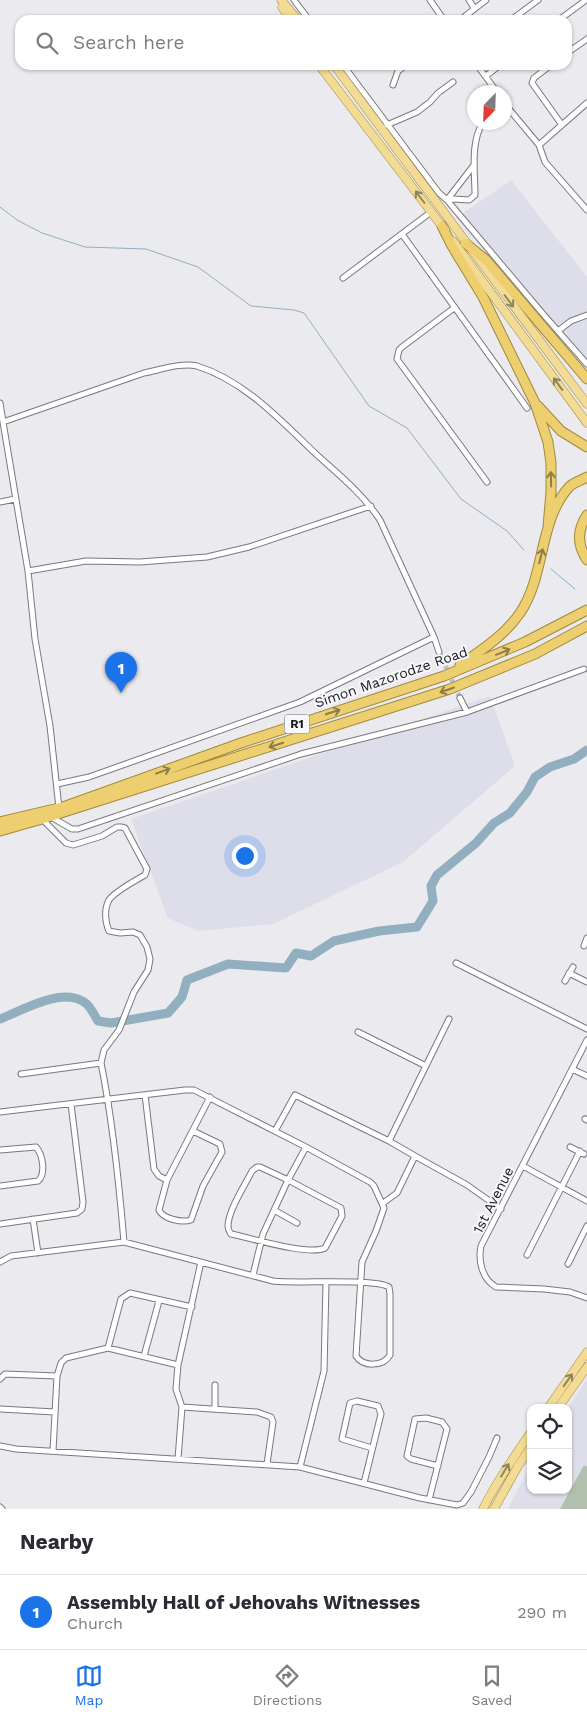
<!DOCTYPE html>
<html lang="en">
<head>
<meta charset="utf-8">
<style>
	:root { --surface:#fff; --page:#f2f2f3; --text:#2b2b33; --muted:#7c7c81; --line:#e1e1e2; --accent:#1a73e8 }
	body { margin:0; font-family:"Work Sans",sans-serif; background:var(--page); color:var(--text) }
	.controls { position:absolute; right:15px; bottom:15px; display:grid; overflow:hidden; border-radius:10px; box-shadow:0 1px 4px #0004 }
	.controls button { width:45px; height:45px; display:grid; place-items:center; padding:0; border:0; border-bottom:1px solid var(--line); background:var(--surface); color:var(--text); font:25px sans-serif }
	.compass { position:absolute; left:467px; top:85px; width:45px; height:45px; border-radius:50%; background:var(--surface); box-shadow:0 1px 4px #0004; rotate:203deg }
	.you { position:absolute; left:244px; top:855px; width:18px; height:18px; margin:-12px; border:4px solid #fff; border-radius:50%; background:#1a73e8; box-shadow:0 0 0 8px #1a73e833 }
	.badge { display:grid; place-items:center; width:32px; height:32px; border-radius:50%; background:var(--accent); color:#fff; font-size:16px; font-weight:700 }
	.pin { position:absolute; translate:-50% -41px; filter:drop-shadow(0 1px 2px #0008) }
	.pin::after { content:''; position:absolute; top:26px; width:18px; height:15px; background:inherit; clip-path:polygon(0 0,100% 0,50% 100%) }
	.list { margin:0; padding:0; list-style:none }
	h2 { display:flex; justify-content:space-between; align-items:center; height:65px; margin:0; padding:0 20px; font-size:21px }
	h2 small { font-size:16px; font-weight:400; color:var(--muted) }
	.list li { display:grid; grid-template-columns:32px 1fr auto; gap:15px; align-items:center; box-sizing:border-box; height:75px; padding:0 20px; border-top:1px solid var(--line) }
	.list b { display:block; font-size:19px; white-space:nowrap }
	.list p { margin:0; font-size:16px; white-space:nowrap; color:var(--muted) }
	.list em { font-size:16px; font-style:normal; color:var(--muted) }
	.icon { flex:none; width:28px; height:28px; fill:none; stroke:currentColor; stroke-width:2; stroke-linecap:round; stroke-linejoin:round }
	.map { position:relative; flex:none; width:587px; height:1509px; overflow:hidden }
	.search { position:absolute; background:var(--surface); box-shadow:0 1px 4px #0004; left:15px; right:15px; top:15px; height:55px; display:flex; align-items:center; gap:12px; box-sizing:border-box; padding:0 18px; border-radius:15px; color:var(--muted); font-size:19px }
	.sheet { height:140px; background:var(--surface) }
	nav { display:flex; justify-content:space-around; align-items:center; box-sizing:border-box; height:70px; border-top:1px solid var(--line); background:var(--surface); font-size:14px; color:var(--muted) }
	nav a { display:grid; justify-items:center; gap:2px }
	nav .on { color:var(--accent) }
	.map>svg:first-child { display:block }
</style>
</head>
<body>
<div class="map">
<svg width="587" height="1509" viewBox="0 0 587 1509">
	<rect width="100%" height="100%" fill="#eaeaef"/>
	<!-- built -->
	<path fill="#dedeea" d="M511,180L587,277V373L456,218Z
		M490,696L515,766L403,862L273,924L198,931L168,918L131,819Z
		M587,1378V1509H508L531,1464V1490H568V1408Z"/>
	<!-- green -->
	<path fill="#b1bfad" d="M584,1465L587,1467V1509H560Z"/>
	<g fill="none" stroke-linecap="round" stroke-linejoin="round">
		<!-- stream -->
		<path stroke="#92afc0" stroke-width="1" d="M0,207L17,220L42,233L85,247L146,249L198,267L251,306L294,310L304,313L369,406L407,428L461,499L507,531L524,550
			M551,569L575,589"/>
		<!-- river -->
		<path stroke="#92afc0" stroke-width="9" d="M0,1019C23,1010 61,987 84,1002C90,1005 94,1015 98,1021L111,1023L168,1013L182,997L187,980L228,964L286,968L296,953L311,956L334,941L379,931L417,927L433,901L431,886L437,875L476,843L494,823L510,813L527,792L535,777L550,767L574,759L587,750"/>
		<!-- minor-tunnel -->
		<path stroke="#c0c0c5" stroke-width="5" stroke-dasharray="5 2.5" stroke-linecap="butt" d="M439,652L460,698"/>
		<defs>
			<path id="minor" d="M294,0L309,20
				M430,0L444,20
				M469,0L474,8
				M460,20L486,0
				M511,20L538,0
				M559,20L586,0
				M567,53L587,39
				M343,65L439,193L447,200L454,199L469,200L475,195C475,172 470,143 483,122
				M477,65L497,92
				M551,65L534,78L532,83L562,125
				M486,76L500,65
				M393,85L398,71L406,65
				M504,103L539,145L545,162L587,210
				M387,125L417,112L430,102L438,93L453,82
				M539,145L587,103
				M474,165L447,200L543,314L587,364
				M402,234L527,408
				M343,278L431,212
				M454,308L402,347L399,350L397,359L487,482
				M558,331L571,321L587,315
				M0,403L3,422
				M0,502L15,499
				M28,571L86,561L140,562L207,557L249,547L371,506
				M460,698L467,712
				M57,784L89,777L300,702L434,637
				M59,808L50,726L35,639L28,571L3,422L144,373C160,370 182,362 197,366C245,381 281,421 316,454C339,475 363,494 380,520L434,637L439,652
				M51,817L72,829H78L301,754L467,712L584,669
				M42,819L66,843L73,845L102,836L117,827H121L125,828L147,869L145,875C136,880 114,892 109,900C104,909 105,922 109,931L120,933L133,932L140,935L147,947L150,959L148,970L134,992L119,1030L104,1050L101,1063
				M584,946L587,938
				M456,963L587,1029
				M569,973L587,982
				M565,981L573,967
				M358,1032L426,1066
				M587,1040L481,1246C478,1261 482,1279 496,1287L544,1289L570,1292L587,1298
				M572,1069L587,1076
				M21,1074L101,1063C113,1122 119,1182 124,1242
				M145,1095L154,1169L159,1176L167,1180
				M0,1112L185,1090H194L306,1147L370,1182L374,1186L384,1208L376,1231L362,1262L356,1356C363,1367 383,1367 390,1355V1294L389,1287C375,1278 296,1284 273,1281L124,1242L11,1256L0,1262
				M585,1119L587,1120
				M193,1131L220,1144L222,1152L203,1186L191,1220C182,1223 163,1219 159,1210L167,1180L210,1097
				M275,1131L295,1095L389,1141L415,1156L397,1193L383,1203
				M389,1141L449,1019
				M570,1147L584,1154
				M0,1150L36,1147C43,1155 46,1174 38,1181L0,1186
				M415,1156L467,1185L501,1209
				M523,1166L587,1201
				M257,1167H260L288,1180L341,1208L342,1216L325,1248C309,1256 251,1238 231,1234C229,1231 228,1230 228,1226C228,1211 245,1185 252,1171Z
				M274,1210L297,1223
				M33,1219L38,1253
				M0,1224L77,1213L82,1209L83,1202L71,1104
				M527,1255L580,1151
				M568,1264L587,1226
				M253,1275L263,1234L288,1180L306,1147
				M326,1283L324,1371L300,1467L420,1498L457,1505L463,1503L471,1492L489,1457L497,1438
				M108,1348L121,1299L130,1293L192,1307
				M144,1356L159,1301
				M0,1379L5,1374L57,1376
				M215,1385V1409
				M182,1407L257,1412L271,1417L273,1422L267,1464
				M0,1409L55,1412
				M0,1446L16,1449L300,1467
				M53,1451L57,1376L61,1363L66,1358L108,1348L178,1365
				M178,1459L182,1407L176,1389L178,1365L201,1262
				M364,1483L381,1414L378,1406L357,1401L350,1403L342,1439L372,1448
				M429,1500L447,1429L442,1422L426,1418L415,1419L407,1456L411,1459L438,1466
				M0,1507L2,1509"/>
			<path id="primary" d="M281,0L298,20
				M282,7L290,20
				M319,65L445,230
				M334,65L587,404
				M453,241L587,423
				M548,1408L587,1352
				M558,1408L587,1367
				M483,1509C496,1482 514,1457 531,1432
				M494,1509L518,1466L531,1447"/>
			<path id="trunk" d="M442,226L452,246L483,297L535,403L548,442L551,463V492L548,527
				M465,243L486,260L587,379
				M538,406L561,431L587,447
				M587,515C577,530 577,545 587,560
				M460,665C482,650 505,635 520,613C546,575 538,520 570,486C575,482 582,480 587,477
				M0,822L63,807L241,743L444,676L525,642L587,610
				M0,831L42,819L450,689L535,654L587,626"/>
		</defs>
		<!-- minor casing -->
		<use href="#minor" stroke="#79797d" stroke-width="7"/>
		<!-- primary casing -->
		<use href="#primary" stroke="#a1883b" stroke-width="9"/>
		<!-- trunk casing -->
		<use href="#trunk" stroke="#a1883b" stroke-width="11"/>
		<!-- minor -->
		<use href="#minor" stroke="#fff" stroke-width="5"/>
		<!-- primary -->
		<use href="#primary" stroke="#f2db94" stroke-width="8"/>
		<!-- trunk -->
		<use href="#trunk" stroke="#eecf70" stroke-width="9"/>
	</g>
	<!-- one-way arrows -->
	<defs><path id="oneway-shaft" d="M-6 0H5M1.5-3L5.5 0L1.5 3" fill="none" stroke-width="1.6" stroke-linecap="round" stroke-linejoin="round" transform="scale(1.25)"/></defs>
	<g stroke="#90845e">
		<use href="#oneway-shaft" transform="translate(420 197) rotate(-127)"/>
		<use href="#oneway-shaft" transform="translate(509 301) rotate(53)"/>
		<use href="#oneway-shaft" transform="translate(558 384) rotate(-126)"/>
		<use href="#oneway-shaft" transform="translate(568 1380) rotate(-55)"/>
		<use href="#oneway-shaft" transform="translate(505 1470) rotate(-59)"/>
	</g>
	<g stroke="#8e7d4a">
		<use href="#oneway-shaft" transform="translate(551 479) rotate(-91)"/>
		<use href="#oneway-shaft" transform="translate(541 556) rotate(-76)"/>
		<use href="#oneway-shaft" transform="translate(503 652) rotate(-23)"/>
		<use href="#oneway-shaft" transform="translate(447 690) rotate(161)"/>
		<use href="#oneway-shaft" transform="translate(333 712) rotate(-18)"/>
		<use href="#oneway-shaft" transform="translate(276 745) rotate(162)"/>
		<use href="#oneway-shaft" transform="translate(163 771) rotate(-20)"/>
	</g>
	<g text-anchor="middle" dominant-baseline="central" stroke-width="4" stroke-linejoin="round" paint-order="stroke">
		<!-- shield labels -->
		<rect fill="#f7f7fc" stroke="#5c5c5e" stroke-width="1" x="284.5" y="714.5" width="25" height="19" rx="4"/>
		<g font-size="12" font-weight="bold" fill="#19191b">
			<text x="297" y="724">R1</text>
		</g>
		<!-- street labels -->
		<g font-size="14" fill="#19191b" stroke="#f7f7fc">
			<text transform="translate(391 677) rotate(-19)">Simon Mazorodze Road</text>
			<text transform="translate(493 1200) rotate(-63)">1st Avenue</text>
		</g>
	</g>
</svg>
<div class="controls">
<button><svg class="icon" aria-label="locate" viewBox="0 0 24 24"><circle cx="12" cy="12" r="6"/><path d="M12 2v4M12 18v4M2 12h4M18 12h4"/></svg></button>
<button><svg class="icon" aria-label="layers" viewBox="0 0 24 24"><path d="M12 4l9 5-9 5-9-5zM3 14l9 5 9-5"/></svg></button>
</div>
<svg class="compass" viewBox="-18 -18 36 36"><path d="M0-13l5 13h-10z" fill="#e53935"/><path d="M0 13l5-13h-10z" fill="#7c7c81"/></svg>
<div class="you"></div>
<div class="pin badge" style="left:121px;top:693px">1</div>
<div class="search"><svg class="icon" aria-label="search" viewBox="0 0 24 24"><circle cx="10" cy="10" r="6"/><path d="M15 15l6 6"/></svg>Search here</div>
</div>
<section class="sheet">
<h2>Nearby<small></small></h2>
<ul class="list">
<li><span class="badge">1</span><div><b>Assembly Hall of Jehovahs Witnesses</b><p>Church</p></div><em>290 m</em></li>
</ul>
</section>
<nav>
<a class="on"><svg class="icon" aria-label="map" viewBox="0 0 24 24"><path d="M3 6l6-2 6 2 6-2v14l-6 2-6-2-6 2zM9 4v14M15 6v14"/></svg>Map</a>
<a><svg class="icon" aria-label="directions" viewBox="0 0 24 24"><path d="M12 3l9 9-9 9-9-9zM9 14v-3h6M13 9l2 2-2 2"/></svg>Directions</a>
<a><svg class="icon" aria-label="saved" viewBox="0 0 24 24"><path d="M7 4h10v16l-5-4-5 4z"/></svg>Saved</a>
</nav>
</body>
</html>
